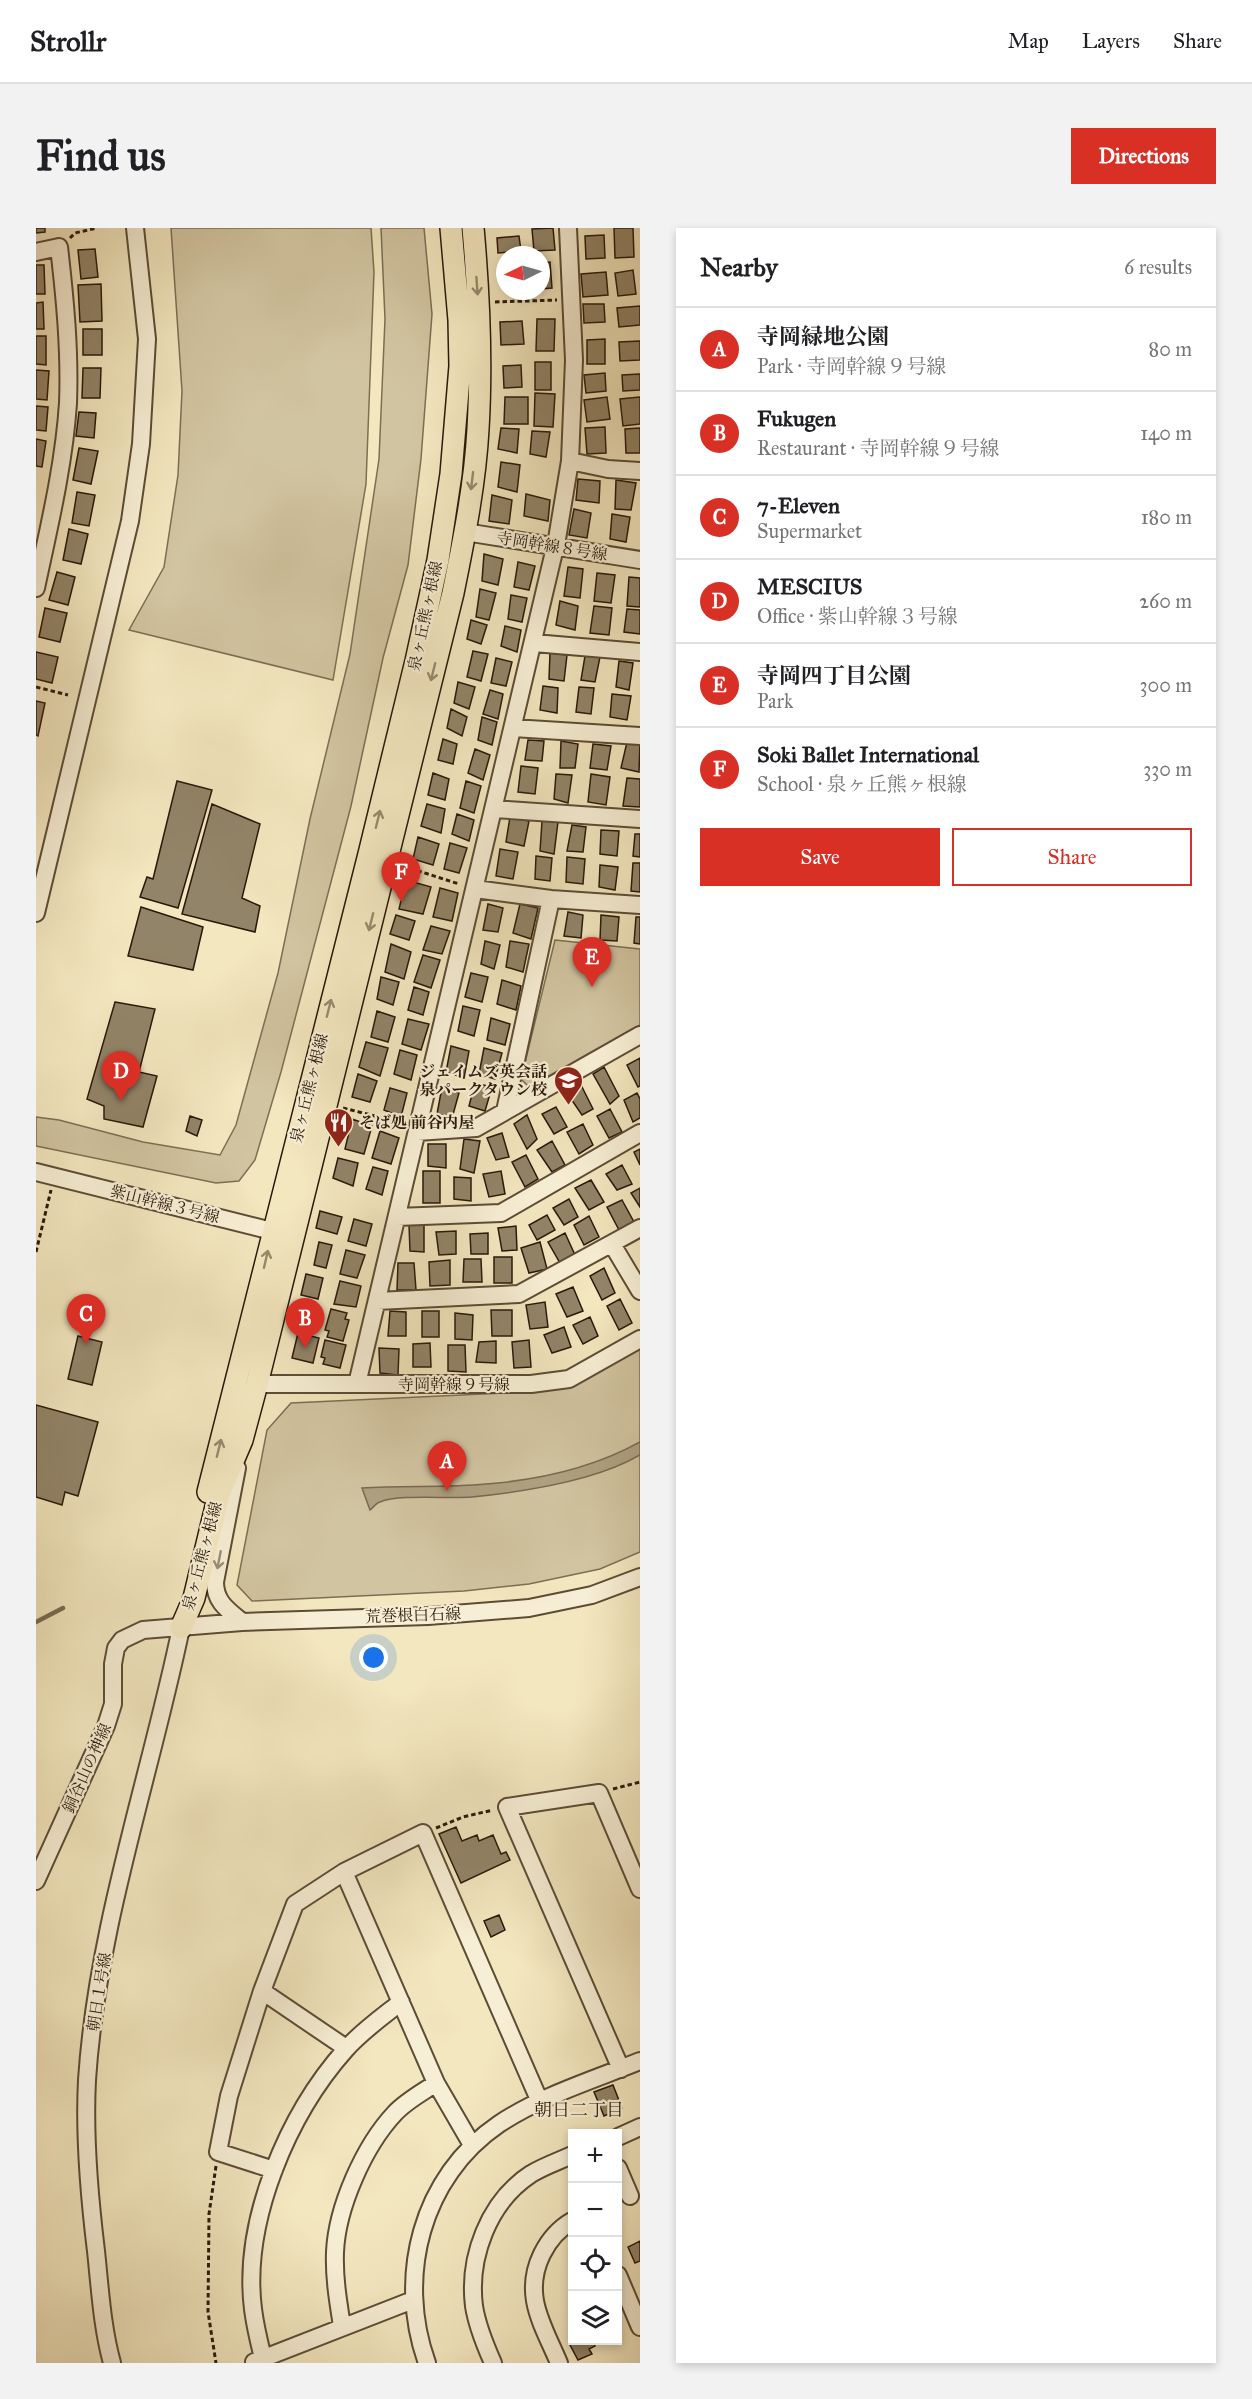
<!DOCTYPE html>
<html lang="en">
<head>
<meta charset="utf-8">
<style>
	:root { --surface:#fff; --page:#f2f2f2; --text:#202124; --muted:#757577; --line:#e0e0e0; --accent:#d93025 }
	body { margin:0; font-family:"IM FELL Great Primer","Noto Serif JP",serif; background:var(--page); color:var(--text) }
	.controls { position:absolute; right:18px; bottom:18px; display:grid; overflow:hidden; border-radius:0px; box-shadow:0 3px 9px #0003 }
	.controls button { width:54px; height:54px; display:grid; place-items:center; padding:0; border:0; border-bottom:2px solid var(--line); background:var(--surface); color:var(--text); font:30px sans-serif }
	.compass { position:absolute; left:460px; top:18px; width:54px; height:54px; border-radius:50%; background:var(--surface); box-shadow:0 3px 9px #0003; rotate:265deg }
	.you { position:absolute; left:338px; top:1430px; width:21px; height:21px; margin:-15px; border:4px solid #fff; border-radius:50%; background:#1a73e8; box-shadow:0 0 0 9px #1a73e833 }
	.badge { display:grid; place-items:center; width:39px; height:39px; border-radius:50%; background:var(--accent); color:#fff; font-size:20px; font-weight:700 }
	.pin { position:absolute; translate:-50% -50px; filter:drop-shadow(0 2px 3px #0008) }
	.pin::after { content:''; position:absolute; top:32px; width:21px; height:18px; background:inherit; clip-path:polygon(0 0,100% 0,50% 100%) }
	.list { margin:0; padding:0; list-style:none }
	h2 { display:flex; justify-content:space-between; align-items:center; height:78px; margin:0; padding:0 24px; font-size:26px }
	h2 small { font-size:20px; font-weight:400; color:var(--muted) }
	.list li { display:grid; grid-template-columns:39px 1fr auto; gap:18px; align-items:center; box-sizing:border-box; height:84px; padding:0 24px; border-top:2px solid var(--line) }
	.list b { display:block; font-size:22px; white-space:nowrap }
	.list p { margin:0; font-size:20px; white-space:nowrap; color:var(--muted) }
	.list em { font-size:20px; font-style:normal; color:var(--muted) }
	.actions { display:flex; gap:12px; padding:18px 24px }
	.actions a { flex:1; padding:14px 0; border:2px solid var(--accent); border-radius:0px; text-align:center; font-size:21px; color:var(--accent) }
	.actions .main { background:var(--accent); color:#fff }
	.icon { flex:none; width:33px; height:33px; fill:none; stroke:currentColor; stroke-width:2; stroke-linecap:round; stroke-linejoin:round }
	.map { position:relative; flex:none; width:604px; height:2135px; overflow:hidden; border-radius:0px }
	header { display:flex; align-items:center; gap:36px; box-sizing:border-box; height:84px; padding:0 30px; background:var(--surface); border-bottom:2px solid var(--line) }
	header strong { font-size:28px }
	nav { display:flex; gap:33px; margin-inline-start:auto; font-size:21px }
	.intro { display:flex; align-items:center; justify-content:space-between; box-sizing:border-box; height:144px; padding:0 36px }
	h1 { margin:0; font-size:42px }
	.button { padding:15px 27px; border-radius:0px; background:var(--accent); color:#fff; font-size:21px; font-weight:700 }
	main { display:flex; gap:36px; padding:0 36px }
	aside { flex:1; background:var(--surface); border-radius:0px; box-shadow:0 3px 9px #0003 }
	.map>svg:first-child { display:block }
</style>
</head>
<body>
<header>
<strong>Strollr</strong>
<nav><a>Map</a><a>Layers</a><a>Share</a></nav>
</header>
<div class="intro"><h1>Find us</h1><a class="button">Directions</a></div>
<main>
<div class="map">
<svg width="604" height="2135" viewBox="0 0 604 2135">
	<rect width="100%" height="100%" fill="#f3e7bf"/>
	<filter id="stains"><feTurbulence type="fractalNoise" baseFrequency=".00333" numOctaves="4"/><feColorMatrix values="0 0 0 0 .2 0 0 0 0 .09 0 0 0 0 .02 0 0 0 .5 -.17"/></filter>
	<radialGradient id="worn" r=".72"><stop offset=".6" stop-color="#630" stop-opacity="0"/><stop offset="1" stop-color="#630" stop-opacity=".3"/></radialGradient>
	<!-- green -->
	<path fill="#d1c4a0" stroke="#7d6e54" stroke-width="1.5" d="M135,0H335L338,44L330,256L297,452L93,402L128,339L142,247L146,163Z
		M345,0H388L396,86L385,231L372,337L347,430L315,578L245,844L219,932L203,953L180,955L0,918V889L23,892L107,914L184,927L200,897L242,745L274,591L314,426L343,231L349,91Z
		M519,712L604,721V797L495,861L485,851Z
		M604,1117V1324L564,1341L493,1356L428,1363L216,1373L201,1357L231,1202L255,1175L489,1164Z"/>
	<!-- water -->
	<path fill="#aea181" stroke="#796a51" stroke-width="1.5" d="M604,1214V1227C560,1253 486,1264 436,1269C413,1271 363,1266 344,1274C340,1275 337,1280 334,1282L326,1260C367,1257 409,1260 450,1256C503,1252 557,1240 604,1214Z"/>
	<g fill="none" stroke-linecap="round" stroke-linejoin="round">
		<!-- stream -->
		<path stroke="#796a51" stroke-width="4.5" d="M0,1394L27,1380"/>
	</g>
	<!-- building -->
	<path fill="#928468" stroke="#291809" stroke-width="1.5" d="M0,0H9V4L0,5Z
		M517,0L519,22L498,23L496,1Z
		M578,0H597L598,29L579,30Z
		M568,7L569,30L550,31L549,8Z
		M483,8L485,23L462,25L461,10Z
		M59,21L62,49L45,51L42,22Z
		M514,34L516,60L505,61V35Z
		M0,37H8L9,66H0Z
		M597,42L600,66L582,68L579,45Z
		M570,44L572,67L547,69L545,46Z
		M65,56L66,93L44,94L42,57Z
		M7,74L8,101H0V75Z
		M547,76H568L569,94L548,95Z
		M604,78V97L583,99L581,80Z
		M501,91H519L518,123H500Z
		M486,93L488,116L465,117L464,94Z
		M47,101H66V127H47Z
		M0,108H10V137L0,136Z
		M569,111V136H551V112Z
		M604,113V132L584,133L583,114Z
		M499,134H515V162H499Z
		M485,137L486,159L468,160L467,138Z
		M47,140H65L64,170H46Z
		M0,142L13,143L11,172L0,171Z
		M569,145L570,163L550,165L548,147Z
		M604,146V162L587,163L586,147Z
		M499,165L519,166L517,199L498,198Z
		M469,169H492V196H468Z
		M571,169L574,191L551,194L548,172Z
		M604,169V196L587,198L584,171Z
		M0,178L12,179L10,203L0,202Z
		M43,184L60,185L58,210L40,208Z
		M569,199L570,225L551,226L549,200Z
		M465,200L483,201L481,225L462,221Z
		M604,200V225H590L589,201Z
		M496,203L514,204L510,229L494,226Z
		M0,211L10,213L6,239L0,238Z
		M43,220L62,223L55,256L37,252Z
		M465,234L484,237L481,264L462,259Z
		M542,251L564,253L563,275L540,272Z
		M580,252L600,255L595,282L579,281Z
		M41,264L59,267L53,298L36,295Z
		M490,266L514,272L512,293L488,288Z
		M456,267L476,272L473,296L453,293Z
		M538,281L555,285L551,310L533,307Z
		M576,286L594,289L590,314L574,311Z
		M33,301L52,306L45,336L27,332Z
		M448,326L467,331L462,357L446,353Z
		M482,334L499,338L493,362L478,359Z
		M532,339L547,341L544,370L528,368Z
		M21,344L39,349L32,377L13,372Z
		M561,345L579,347L575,375L558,373Z
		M593,349L604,350V379L591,378Z
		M444,361L460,365L453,392L440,389Z
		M475,367L491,370L486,394L472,391Z
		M524,373L542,378L539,402L520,397Z
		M558,378L576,380L573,407L554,405Z
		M9,380L31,385L24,414L3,409Z
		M591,381L604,382V406L588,404Z
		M435,392L451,397L445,416L431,411Z
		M469,398L485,402L481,424L465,418Z
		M437,423L452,426L445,453L431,449Z
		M0,424L22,429L16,455L0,451Z
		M514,425L531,427L528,453L513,451Z
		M549,428L564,429L559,454L545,452Z
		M460,430L476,434L470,458L455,455Z
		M583,433L597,435L593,462L580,459Z
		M422,454L439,459L433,481L418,475Z
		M507,458L522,460L521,485L504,482Z
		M543,459L558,460L555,486L540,484Z
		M454,462L467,466L462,491L447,486Z
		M576,466L595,468L591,492L574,489Z
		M0,473L9,475L2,508L0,507Z
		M415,481L431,489L426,508L411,500Z
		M446,489L461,494L456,517L442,512Z
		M407,511L421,516L417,536L402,532Z
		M492,512L508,513L506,533L489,532Z
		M525,513L542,516L539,540H524Z
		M591,514L604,515L603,544L585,540Z
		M557,516L575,518L571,542L554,540Z
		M439,521L454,527L447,552L432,545Z
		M485,538L502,540L499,566L482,564Z
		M397,545L413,551L409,572L392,567Z
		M520,546L536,547L532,575L518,571Z
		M555,546L574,549L570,577L552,574Z
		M591,550L604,551V579L587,578Z
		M141,553L176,562L142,680L104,669L111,649L117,651Z
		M430,553L445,558L438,585L424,580Z
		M176,576L224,596L206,670L224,678L219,704L146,686Z
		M391,576L409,581L405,605L385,598Z
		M421,586L438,592L433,613L416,606Z
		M474,589L493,593L488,618L470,614Z
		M506,593L522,594L518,626L504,623Z
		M536,597L550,599L547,624L531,623Z
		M565,602L583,603L581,628L564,626Z
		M599,606H604V629L597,628Z
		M382,609L403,616L397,637L377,631Z
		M414,615L431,620L423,645L408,641Z
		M464,621L482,624L477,651L460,648Z
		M500,628L516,630L514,653L499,651Z
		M531,629L549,631L547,656L530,654Z
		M597,635H604V664L595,663Z
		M564,637L582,639L579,662L563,659Z
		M370,652L395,659L387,686L363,681Z
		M404,660L422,665L416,693L397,689Z
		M452,676L467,680L462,704L447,702Z
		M484,676L502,680L495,711L477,705Z
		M105,679L167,699L157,742L92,728Z
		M532,684L547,687L545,710L528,708Z
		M360,687L379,693L373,712L354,706Z
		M565,687L583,689L581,713L564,712Z
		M600,689H604V716L598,715Z
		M395,698L414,703L406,726L387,722Z
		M449,713L464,717L458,741L445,736Z
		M474,713L493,716L487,744L470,739Z
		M355,716L375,724L368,751L349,744Z
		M387,727L404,732L395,760L378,754Z
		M435,745L452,749L446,774L429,769Z
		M345,749L363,754L357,777L341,771Z
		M466,752L485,758L480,782L461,776Z
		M378,759L393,764L387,787L372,782Z
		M79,774L119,781L103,844L121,848L107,899L68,891V878L51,871Z
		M427,778L444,782L438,808L422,803Z
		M341,783L359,789L352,814L335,809Z
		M455,790L474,796L469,817L451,812Z
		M372,791L393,796L385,822L366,816Z
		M330,814L352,820L344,848L323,839Z
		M415,818L433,823L428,850L410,844Z
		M448,820L466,825L459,851L443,846Z
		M364,822L381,827L375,852L358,846Z
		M604,830V858L602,859L591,837Z
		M568,839L583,868L574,876L557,846Z
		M322,846L341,853L334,874L316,869Z
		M439,855L456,859L449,883L433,878Z
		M545,857L557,881L546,887L531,865Z
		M406,859L423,865L416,890L401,886Z
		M354,860L371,865L365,889L348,882Z
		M601,865L604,871V890L597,894L588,872Z
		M520,879L531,899L518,906L506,886Z
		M574,881L586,904L573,910L561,888Z
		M491,887L501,911L491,921L478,896Z
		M154,888L166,892L161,908L150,903Z
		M316,891L336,898L328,926L309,921Z
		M547,896L557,917L543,926L531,904Z
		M344,903L363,910L355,936L336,930Z
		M466,905L473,929L460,932L451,910Z
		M428,911L444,913L438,945L424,941Z
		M516,913L529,937L516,944L501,922Z
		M392,916H410V940L392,938Z
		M604,921V937L598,924Z
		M490,927L502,951L489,959L476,934Z
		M302,930L322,935L317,958L297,950Z
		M586,937L596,956L581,962L570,946Z
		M337,939L352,943L346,967L330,961Z
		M387,943H404V975H387Z
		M465,943L469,966L453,969L447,946Z
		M418,949L435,950V973L418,971Z
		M555,952L568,974L553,982L539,960Z
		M604,960V979L595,965Z
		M533,971L542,989L528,997L517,980Z
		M586,972L598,994L583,1002L571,979Z
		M284,983L306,989L301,1006L280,1000Z
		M511,987L519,1002L501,1012L493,997Z
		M553,988L563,1009L548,1017L538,997Z
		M318,991L336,996L330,1018L312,1013Z
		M373,997H388V1024L374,1023Z
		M480,998L481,1022L466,1023L462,1000Z
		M420,1003V1026L403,1027L400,1004Z
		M452,1005V1026H435L434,1006Z
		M529,1005L539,1027L524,1035L512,1014Z
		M283,1014L296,1017L290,1040L278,1037Z
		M504,1014L511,1041L493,1045L485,1020Z
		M310,1022L329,1027L321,1050L304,1046Z
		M458,1029H476V1055H458Z
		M428,1031H445L446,1054H427Z
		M414,1032V1057L394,1058L393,1034Z
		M362,1035H378L380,1062H361Z
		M568,1040L579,1065L566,1072L554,1048Z
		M270,1046L287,1050L282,1071L265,1067Z
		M304,1053L325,1058L320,1079L298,1076Z
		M537,1059L547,1083L531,1089L520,1066Z
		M584,1071L596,1095L583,1102L571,1078Z
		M509,1074L512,1099L494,1101L490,1077Z
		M266,1076L281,1080L277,1095L273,1094L272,1101L260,1098Z
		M295,1081L311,1085L309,1091L313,1092L307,1113L291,1109L293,1103L289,1102Z
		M455,1082H476V1108H456Z
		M354,1083L370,1084V1108H352Z
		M386,1083H403V1109H386Z
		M419,1085L437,1087L436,1112L419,1111Z
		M554,1089L562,1108L547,1116L537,1097Z
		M528,1099L535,1119L516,1125L508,1107Z
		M262,1105L283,1110L277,1135L256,1130Z
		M42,1108L66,1114L56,1157L32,1151Z
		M289,1112L310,1117L304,1140L287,1136L289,1130L285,1129Z
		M493,1112L495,1139L478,1140L476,1114Z
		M460,1113V1135L440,1134L443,1114Z
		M394,1115L395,1139H377V1116Z
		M412,1117H429L430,1144L412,1143Z
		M343,1120L363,1121L362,1147L344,1145Z
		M0,1177L62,1194L42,1268L29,1264L26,1277L0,1269Z
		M420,1599L426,1613L441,1607L443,1613L457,1607L465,1626L470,1624L474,1632L425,1655L403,1606Z
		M463,1687L469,1702L455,1709L448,1693Z
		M577,1857L586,1880L568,1888L558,1864Z
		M604,2013V2033L599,2035L592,2019Z
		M539,2112H556L559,2118L553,2121L556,2126L542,2132L533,2115Z"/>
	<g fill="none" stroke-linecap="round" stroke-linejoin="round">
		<defs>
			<path id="minor" d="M0,24L23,19C29,71 34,122 32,175C28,237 13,299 0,360
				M534,233L572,241L604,243
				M429,304L604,332
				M498,415L604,424
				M477,500L604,508
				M458,581L604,591
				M439,661L515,671L604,677
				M0,685L94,293L105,216L111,111L99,0
				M469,883L515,671
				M381,904L440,900L604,807
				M0,944L248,1006
				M361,989L465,985L604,905
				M576,1016L604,1063
				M341,1073L483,1066L604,1000
				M221,1156H495L533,1151L604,1111
				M321,1156L521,311L534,233L538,132L532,0
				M201,1240L179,1354C179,1374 192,1382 206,1394
				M308,1644L400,1855L436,1917
				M0,1653L70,1498L77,1476V1436L80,1420L86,1412L107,1402L206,1394L392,1388L493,1380L556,1367L604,1349
				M226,1763L310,1820
				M585,1841L471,1579L563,1565L604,1661
				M582,1909L604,1899
				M582,1940L594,1968
				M238,1942L182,1924L193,1868L226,1763L259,1676L308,1644L387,1605L504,1874
				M582,2047L604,2099
				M306,2098C302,2073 298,2049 299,2024C301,1979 328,1918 359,1885C370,1873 387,1864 400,1855
				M227,2130C223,2114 219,2097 217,2081C206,1993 252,1886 310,1821C326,1803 346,1789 365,1774
				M218,2134L377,2072
				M76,2135C66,2099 64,2060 60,2023C53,1966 48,1909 51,1852C61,1699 114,1549 145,1400
				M391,2135C360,2049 385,1949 463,1896C505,1868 557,1852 604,1833
				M457,2135C449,2117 441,2098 438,2078C432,2030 452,1974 495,1946C508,1938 523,1933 536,1927
				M523,2135C507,2097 486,2067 506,2026C513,2012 522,2001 536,1993"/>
			<path id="major" d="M172,1264L333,626L380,433L402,332L415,246L424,138L423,92L415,0
				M145,1400L158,1370L183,1266L206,1212L221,1156L417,365C428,311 439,256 442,201C446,134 443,67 437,0"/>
		</defs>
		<!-- minor casing -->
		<use href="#minor" stroke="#5c4c36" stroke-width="20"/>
		<!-- major casing -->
		<use href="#major" stroke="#291809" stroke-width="24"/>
		<!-- path -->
		<path stroke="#291809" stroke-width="3" stroke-dasharray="4.5 3" stroke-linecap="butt" d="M34,10L39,5L61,0
			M459,74L521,72
			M0,459L32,467
			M367,638L423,656
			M307,880L367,895
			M0,1024L15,962
			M577,1561L604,1554
			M400,1600L427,1589L457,1582
			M180,1938L173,1986L172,2084L180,2135"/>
		<!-- minor -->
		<use href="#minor" stroke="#f7efd5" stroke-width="16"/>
		<!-- major -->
		<use href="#major" stroke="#f3e7bf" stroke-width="21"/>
	</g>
	<!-- one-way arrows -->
	<defs><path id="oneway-shaft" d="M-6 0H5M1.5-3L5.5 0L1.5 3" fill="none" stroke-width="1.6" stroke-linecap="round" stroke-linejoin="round" transform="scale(1.5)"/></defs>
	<g stroke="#988a6d">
		<use href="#oneway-shaft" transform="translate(441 58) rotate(86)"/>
		<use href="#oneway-shaft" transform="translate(436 253) rotate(97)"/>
		<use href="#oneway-shaft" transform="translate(397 444) rotate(104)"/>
		<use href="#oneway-shaft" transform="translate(342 591) rotate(-76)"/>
		<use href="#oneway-shaft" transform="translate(335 694) rotate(104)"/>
		<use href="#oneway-shaft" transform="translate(293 780) rotate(-76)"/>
		<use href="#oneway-shaft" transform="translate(230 1031) rotate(-77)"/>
		<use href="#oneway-shaft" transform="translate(183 1220) rotate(-76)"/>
	</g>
	<use stroke="#9a8e79" href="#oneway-shaft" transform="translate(183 1332) rotate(101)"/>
	<!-- icons -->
	<defs>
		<symbol id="school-pin" viewBox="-11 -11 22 30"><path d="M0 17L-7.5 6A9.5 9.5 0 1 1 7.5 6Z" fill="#8f2418" stroke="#f7efd5"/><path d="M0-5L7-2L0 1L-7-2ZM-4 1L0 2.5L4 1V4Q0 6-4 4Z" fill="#fff"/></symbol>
		<symbol id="restaurant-pin" viewBox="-11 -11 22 30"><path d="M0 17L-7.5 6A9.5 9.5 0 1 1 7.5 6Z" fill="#8f2418" stroke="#f7efd5"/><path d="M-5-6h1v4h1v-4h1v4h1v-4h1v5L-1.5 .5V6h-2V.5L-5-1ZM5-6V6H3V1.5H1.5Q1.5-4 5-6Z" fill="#fff"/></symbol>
	</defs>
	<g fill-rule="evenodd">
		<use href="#school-pin" x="516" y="836" width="33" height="45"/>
		<use href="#restaurant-pin" x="286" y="878" width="33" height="45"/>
	</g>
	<g text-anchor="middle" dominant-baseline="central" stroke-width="4.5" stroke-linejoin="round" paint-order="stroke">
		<!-- street labels -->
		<g font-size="16" fill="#291809" stroke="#f7efd5">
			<text transform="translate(516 318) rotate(9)">寺岡幹線８号線</text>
			<text transform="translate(389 388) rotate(-78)">泉ヶ丘熊ヶ根線</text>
			<text transform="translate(273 860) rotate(-76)">泉ヶ丘熊ヶ根線</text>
			<text transform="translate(129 976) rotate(14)">紫山幹線３号線</text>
			<text x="418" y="1156">寺岡幹線９号線</text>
			<text transform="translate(166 1328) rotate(-75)">泉ヶ丘熊ヶ根線</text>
			<text transform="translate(377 1387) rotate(-2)">荒巻根白石線</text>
			<text transform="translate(51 1540) rotate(-66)">銅谷山の神線</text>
			<text transform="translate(63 1764) rotate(-81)">朝日１号線</text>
		</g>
		<!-- poi labels -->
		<g font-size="16" font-weight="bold" fill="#291809" stroke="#f7efd5" text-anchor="end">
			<text x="511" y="843">ジェイムズ英会話<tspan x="511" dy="18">泉パークタウン校</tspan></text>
			<text x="323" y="894" text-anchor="start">そば処 前谷内屋</text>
		</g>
		<!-- neighbourhood labels -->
		<g font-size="18" fill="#291809" stroke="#f7efd5">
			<text x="543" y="1882">朝日二丁目</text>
		</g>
	</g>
	<rect width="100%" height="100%" filter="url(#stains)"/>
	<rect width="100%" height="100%" fill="url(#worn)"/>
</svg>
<div class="controls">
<button>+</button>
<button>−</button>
<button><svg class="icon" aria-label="locate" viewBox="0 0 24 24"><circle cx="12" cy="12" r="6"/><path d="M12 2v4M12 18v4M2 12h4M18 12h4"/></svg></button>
<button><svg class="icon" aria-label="layers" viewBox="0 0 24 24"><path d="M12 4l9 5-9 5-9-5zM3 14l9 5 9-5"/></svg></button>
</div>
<svg class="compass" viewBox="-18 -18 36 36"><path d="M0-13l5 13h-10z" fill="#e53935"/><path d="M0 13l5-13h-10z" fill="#757577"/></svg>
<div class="you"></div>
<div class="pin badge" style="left:411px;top:1263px">A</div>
<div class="pin badge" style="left:269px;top:1120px">B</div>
<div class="pin badge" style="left:50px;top:1116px">C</div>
<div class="pin badge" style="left:85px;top:873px">D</div>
<div class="pin badge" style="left:556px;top:759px">E</div>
<div class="pin badge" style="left:365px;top:674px">F</div>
</div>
<aside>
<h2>Nearby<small>6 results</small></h2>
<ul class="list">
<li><span class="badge">A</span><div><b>寺岡緑地公園</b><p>Park · 寺岡幹線９号線</p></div><em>80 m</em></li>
<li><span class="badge">B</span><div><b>Fukugen</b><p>Restaurant · 寺岡幹線９号線</p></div><em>140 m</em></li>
<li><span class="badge">C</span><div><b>7-Eleven</b><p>Supermarket</p></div><em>180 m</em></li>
<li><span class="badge">D</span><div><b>MESCIUS</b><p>Office · 紫山幹線３号線</p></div><em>260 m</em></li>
<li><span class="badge">E</span><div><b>寺岡四丁目公園</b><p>Park</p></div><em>300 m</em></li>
<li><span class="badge">F</span><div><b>Soki Ballet International</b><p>School · 泉ヶ丘熊ヶ根線</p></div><em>330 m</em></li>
</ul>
<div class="actions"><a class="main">Save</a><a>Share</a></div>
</aside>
</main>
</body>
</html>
